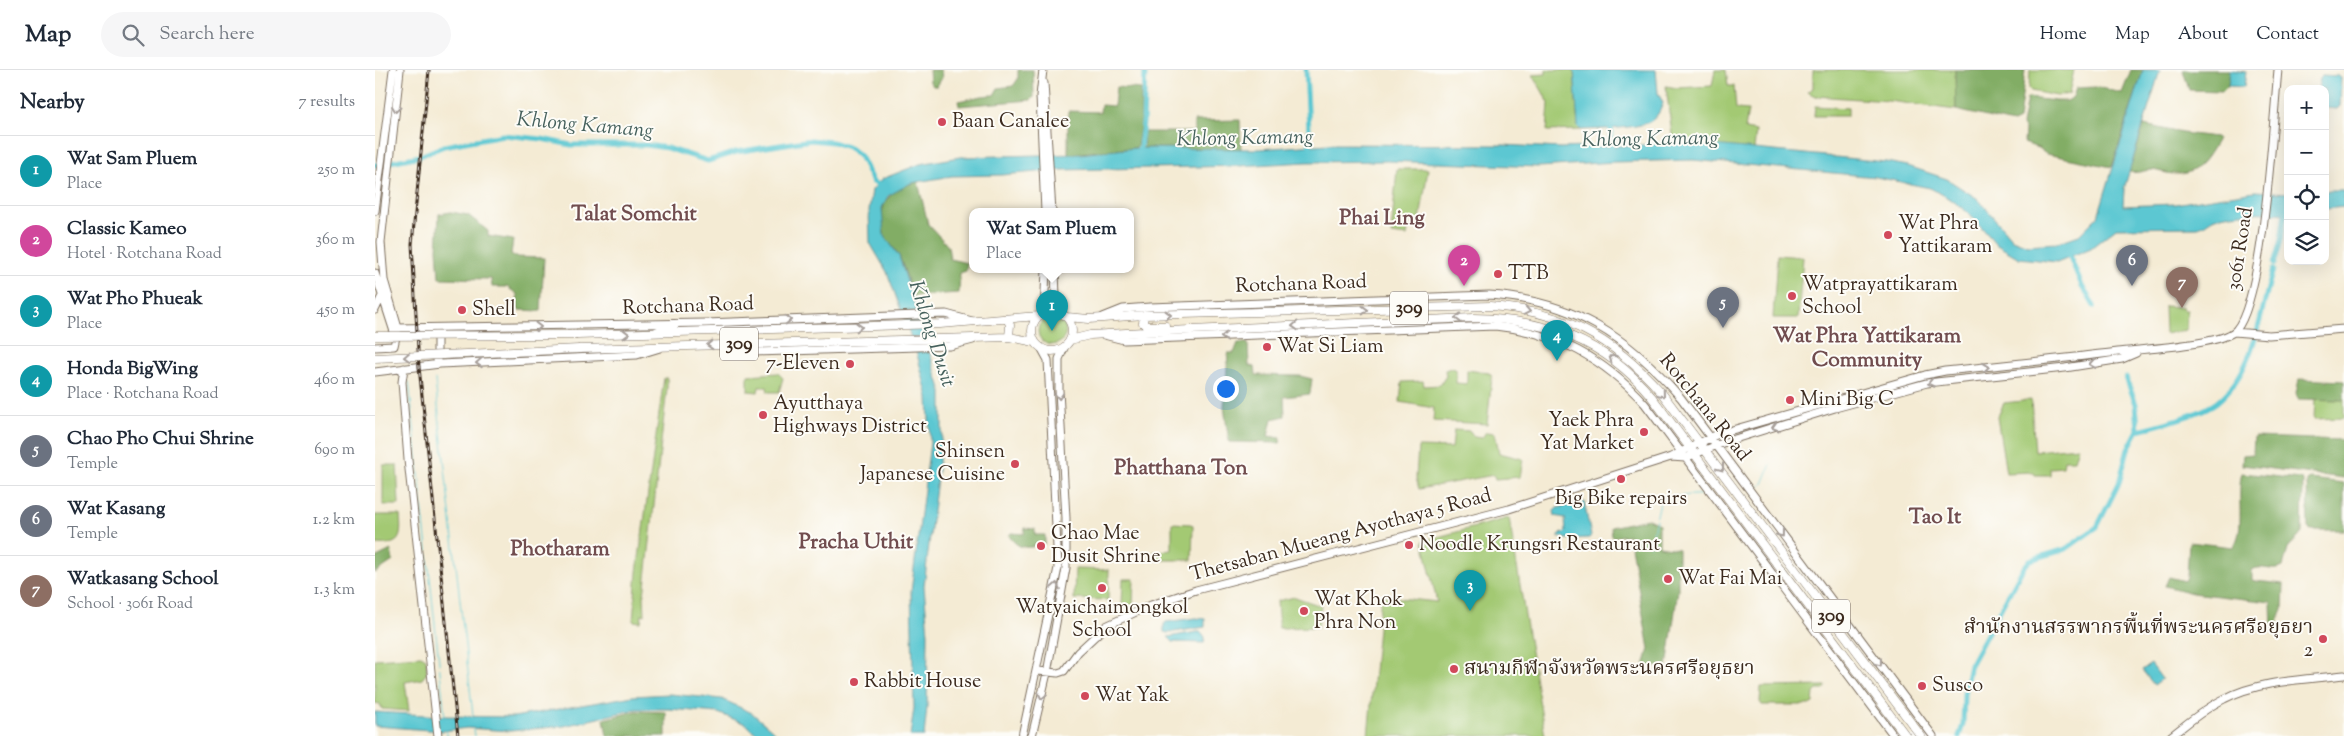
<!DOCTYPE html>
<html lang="en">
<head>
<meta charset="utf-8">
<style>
	:root { --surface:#fff; --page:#f6f6f7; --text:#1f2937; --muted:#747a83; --line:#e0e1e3; --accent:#b45309 }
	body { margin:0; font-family:"Sorts Mill Goudy","Noto Serif Thai",serif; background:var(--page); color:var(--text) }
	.controls { position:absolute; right:15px; top:15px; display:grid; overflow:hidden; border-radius:10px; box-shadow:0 5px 20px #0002 }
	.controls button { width:45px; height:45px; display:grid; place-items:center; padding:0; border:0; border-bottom:1px solid var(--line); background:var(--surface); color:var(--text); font:25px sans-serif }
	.you { position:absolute; left:850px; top:318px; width:18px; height:18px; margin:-12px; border:4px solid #fff; border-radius:50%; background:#1a73e8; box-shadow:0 0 0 8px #1a73e833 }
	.badge { display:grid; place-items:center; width:32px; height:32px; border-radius:50%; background:var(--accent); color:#fff; font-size:16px; font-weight:700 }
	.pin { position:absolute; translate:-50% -41px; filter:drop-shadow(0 1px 2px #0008) }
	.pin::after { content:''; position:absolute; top:26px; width:18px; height:15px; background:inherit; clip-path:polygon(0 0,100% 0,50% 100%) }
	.popup { position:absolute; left:594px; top:138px; width:165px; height:65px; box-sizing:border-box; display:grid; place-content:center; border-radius:10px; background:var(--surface); filter:drop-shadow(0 1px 4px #0005); font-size:16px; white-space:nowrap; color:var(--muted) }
	.popup b { font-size:19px; color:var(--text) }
	.popup::after { content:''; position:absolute; left:50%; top:100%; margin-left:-10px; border:10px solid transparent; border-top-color:var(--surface) }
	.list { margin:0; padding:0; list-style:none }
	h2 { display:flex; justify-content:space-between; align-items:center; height:65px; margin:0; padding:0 20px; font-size:21px }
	h2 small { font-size:16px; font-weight:400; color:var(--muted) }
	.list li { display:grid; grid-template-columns:32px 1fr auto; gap:15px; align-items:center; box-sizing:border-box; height:70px; padding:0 20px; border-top:1px solid var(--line) }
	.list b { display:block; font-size:19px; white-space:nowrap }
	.list p { margin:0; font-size:16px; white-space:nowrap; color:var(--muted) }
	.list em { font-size:16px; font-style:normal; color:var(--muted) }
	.icon { flex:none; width:28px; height:28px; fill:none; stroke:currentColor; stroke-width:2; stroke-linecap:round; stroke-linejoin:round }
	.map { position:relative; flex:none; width:1969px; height:666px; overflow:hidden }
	header { display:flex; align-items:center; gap:30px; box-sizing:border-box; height:70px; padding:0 25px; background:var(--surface); border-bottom:1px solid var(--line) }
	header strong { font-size:24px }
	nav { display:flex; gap:28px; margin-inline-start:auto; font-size:18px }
	.search { width:350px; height:45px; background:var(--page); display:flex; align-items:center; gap:12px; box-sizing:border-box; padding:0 18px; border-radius:28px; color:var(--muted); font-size:19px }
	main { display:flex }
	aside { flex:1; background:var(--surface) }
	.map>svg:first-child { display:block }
</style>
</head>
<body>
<header>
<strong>Map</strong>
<div class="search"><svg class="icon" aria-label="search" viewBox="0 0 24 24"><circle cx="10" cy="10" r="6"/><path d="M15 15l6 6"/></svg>Search here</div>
<nav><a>Home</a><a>Map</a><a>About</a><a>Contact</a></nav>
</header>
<main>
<aside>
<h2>Nearby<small>7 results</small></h2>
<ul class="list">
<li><span class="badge" style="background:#0f9aa8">1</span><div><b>Wat Sam Pluem</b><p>Place</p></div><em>250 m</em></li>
<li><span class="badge" style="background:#d1479c">2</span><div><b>Classic Kameo</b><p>Hotel · Rotchana Road</p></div><em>360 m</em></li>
<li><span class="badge" style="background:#0f9aa8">3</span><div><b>Wat Pho Phueak</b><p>Place</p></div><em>450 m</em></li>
<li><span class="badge" style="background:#0f9aa8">4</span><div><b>Honda BigWing</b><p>Place · Rotchana Road</p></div><em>460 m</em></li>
<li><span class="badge" style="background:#6b7280">5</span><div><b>Chao Pho Chui Shrine</b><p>Temple</p></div><em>690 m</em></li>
<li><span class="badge" style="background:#6b7280">6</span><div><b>Wat Kasang</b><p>Temple</p></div><em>1.2 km</em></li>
<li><span class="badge" style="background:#8d6e63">7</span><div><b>Watkasang School</b><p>School · 3061 Road</p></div><em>1.3 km</em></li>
</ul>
</aside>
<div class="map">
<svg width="1969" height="666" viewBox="0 0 1969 666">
	<rect width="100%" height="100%" fill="#fdfcf7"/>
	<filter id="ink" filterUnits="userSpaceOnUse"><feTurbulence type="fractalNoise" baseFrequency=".02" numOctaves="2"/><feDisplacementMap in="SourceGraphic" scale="10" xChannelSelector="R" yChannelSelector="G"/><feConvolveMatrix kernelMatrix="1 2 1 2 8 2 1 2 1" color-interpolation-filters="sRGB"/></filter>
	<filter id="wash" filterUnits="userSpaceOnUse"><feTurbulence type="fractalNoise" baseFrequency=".0096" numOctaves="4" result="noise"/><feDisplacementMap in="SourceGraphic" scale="20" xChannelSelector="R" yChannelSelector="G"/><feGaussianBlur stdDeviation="1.12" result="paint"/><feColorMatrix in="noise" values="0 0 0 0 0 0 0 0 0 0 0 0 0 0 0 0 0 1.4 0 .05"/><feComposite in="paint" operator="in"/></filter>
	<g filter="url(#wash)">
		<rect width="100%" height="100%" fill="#f4ebd4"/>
		<!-- green -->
		<path fill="#a3c973" stroke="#6f7a48" d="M1171,0H1199L1203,57L1206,60L1172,61L1174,33L1158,5L1171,4Z
			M1340,0H1351L1353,16H1359L1361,39L1373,40L1370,59L1381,61L1379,79L1298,73L1291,16L1302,18L1337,16Z
			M1438,0H1580L1581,40L1514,31L1440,26L1432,22L1438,18Z
			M1655,0H1699L1694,24L1682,26L1656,21L1654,19Z
			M1440,36L1473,38V46H1439Z
			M1022,99H1053L1045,150L1035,149L1032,166L1016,164Z
			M1402,185L1428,187L1423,248H1398Z
			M1789,236L1808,237V240H1812L1811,260L1790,264Z
			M663 261a14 14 0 1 1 28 0a14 14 0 1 1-28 0Z
			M1076,298L1081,299V313L1092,314V300L1114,303L1117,307L1112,354L1058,351L1059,338L1025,332L1027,312L1048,311L1049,316L1065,315L1071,306L1070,300Z
			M403,303L408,308L404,322H393L392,317H384L383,322L373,321V305Z
			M289,308H292V318L269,526L270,545L267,544L266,552L258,551L262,502Z
			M1940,329L1969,330V348L1939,349Z
			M1656,330L1660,381L1703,377L1699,390H1689L1688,397L1675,398V405H1660L1659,402L1631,403L1622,347L1629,333Z
			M1079,360L1095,361L1099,367L1107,368L1111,362L1120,363L1124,383L1148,389L1145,407L1120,409L1119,405L1044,419L1041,408L1043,377L1077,378Z
			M8,395H22L24,435H8Z
			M0,445H25C27,469 26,476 0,474Z
			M1134,448L1170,666H993L1006,526L1062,532L1048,471Z
			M797,453L816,454L818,456L817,490H779L778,482L797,480Z
			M700,499L734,500L733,530L699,529Z
			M748,509H759L758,535H747Z
			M920,527L946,536L943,557L904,558L902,531Z
			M46,586L51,589L52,603L47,609L30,612L34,641L7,639L5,634L0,633V589Z
			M1451,616L1449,620H1442L1439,623L1438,633L1434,635H1387L1385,632L1386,617Z"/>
		<!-- forest -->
		<path fill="#82ad65" stroke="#5e6c42" d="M554,0H566L567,8L562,16H558L555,12Z
			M643,0H658L659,27L656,30L584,36L583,31C595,29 606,25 619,25L623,18L638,16L643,9Z
			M1580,0H1650L1644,50L1638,53L1581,40Z
			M1756,0H1768L1737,97L1671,84L1663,78L1649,73L1650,60L1647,55L1652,28L1682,31H1691L1698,27L1701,18L1721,17L1747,23Z
			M1808,0H1855L1853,16L1848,21L1814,20Z
			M741,17L766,19V53L762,76L760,78L693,84V41L725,42L726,35L739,36Z
			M865,50L866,79L768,78L769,62H819V51Z
			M1769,55L1807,63L1841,67L1843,69C1832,87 1824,105 1800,104C1793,104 1785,101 1777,100C1769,100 1762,104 1754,102Z
			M543,112L553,154L573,176L575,189L592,193L591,201L585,203L584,223L538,226C533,213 530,199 524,186C520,178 512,172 509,164C500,135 516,117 543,112Z
			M76,142L93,145L113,161V166L138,170L136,184L141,187L169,188L166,241L143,240L142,224L132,217H117L116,209L64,208L62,179L64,144Z
			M863,273H873L874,296L880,297L881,305L925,306L937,309L935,324L909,327L910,346L897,349L893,366L906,368L905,373L854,372L849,337L853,283H859Z
			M1924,309L1969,311V330L1923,329L1921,324Z
			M1879,367L1969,370V408L1867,395L1868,385L1878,384Z
			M1867,403L1925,409L1928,411L1927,463L1913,479L1908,497C1898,503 1886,494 1877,500V510L1880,511L1909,514L1908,540L1899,561H1897L1896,532L1817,523L1790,516L1794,507L1810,511L1812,507L1814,472L1858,477C1871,461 1861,423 1867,403Z
			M1935,409L1969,413V460H1936L1933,458L1932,411Z
			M1273,449L1284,454V476L1303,479V520L1292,597L1269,596L1274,579L1254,465L1237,467L1236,457Z
			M650,458L660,459V465H670V474H660L658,477C645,478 642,476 634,466L636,463L649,464Z
			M16,480L18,491L0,503V488Z
			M261,641L291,642V666H232L229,649Z"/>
		<!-- water -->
		<path fill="#5bc7d2" stroke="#4b7878" d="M1199,0H1281L1283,23L1288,33C1285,41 1282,48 1274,52C1262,59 1221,59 1206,60L1203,57Z
			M1768,0H1785L1749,119L1748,136L1800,134L1880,121L1913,123V144C1892,143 1860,140 1840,148C1834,150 1831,155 1823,157L1741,158L1716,178L1682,192L1644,188L1622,175L1595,144L1574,128L1555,118L1501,107L1318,90L1239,92L1164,97L1013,91L931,92L864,96L686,100L626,105L577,106L536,113L513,126L507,138L509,165L524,186L567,322V367L549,516L553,564L552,637L549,666H535L539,638L536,522L555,373L553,327L542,284L512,202L495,173L494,141L497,120L507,109L545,94L585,87L705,84L760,78L884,79L954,74L1128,75L1185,78L1319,73L1511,92L1533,96L1572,109L1603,129L1637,169L1653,175L1681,173L1704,165L1723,146Z
			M1855,0L1871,2L1869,17L1853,16Z
			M1946,5L1963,6L1966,8L1965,36L1962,39L1950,38V19H1943Z
			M1950,121H1969V137L1950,139Z
			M1209,432L1216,466L1214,468L1191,469L1189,467H1184L1185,464L1191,462L1190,448L1180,446L1179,441L1182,438Z
			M821,548L830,549V557L793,563L789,562V554L791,552Z
			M822,562H826L830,567L829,573L798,572L793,567Z
			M1776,594L1787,609L1779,615L1767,600Z
			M294,624L347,629L377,643L404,666H384L371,654L343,643L295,639H261L189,656L135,661L92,658L67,661L0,656V642L68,646L139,647L258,626Z"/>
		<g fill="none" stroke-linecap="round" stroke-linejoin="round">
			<!-- stream -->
			<path stroke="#5bc7d2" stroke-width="1" d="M60,310L98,645
				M34,312L70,648
				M1378,420L1388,414L1396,394
				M1275,476L1285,432L1289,427L1334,424
				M71,659L72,666
				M99,659L100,666"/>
			<!-- canal -->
			<path stroke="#5bc7d2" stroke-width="5" d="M931,0L935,80
				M1236,59V80
				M764,84L768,53L770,0
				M0,95L45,86L69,76L128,65L167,69L196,75H271L292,78L333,91L361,82L436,70L458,72L475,78L485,86L498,112L507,116
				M1693,182L1707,216L1719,236
				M1899,194L1906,170L1911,137
				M1751,308L1761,334L1763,360
				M1584,666L1588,655L1589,624L1595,595L1647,500L1655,490L1691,479L1722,457L1744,413L1753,379L1763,360C1784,355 1825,345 1842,332C1881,300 1884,245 1898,200"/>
		</g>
	</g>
	<g filter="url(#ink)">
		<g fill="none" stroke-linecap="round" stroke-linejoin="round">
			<defs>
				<path id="secondary" d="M668,0L665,26L670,142
					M669,13L677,142
					M0,141L18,0
					M680,200L681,227L684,242
					M0,203L21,268
					M0,240L7,226
					M669,243L671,200
					M728,247L748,239L775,237L1114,225C1197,230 1253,266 1306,328L1558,666
					M23,258L331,253L571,244L597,251
					M62,261V290
					M1859,262L1894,265L1969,259
					M729,265L749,270L1120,256C1182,262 1229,289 1270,334L1519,666
					M355,276L377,282L575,276L598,270
					M0,277L19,276L23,258L9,210L6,172L25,0
					M29,298L27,312L33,390L63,666
					M0,302L65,294L262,285L285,278
					M1296,387L1310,388L1350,372L1460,338L1552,313L1690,298L1747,289L1761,283
					M663,601L683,603L689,601L703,582L731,556L776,535L821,520L1134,439L1296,387L1343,364L1550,305L1570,301C1628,295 1685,289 1743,282C1765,279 1848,275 1861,260C1889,228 1898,50 1903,0
					M647,666L683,498L673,290L667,279
					M657,666L672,603L691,498V448L684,320V289L689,278
					M1796,666C1813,653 1830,638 1849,629C1885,610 1930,610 1969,605"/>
				<path id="primary" d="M657 261a20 20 0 1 1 40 0a20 20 0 1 1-40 0Z
					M769,245L768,253L771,256H791
					M692,247L714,249L769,245L1115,236C1188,241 1237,267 1286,322L1546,666
					M633,250L635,255L634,267
					M281,262L301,254
					M202,265L565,254L664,246
					M695,270L715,265L769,262L1098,248C1170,249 1229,270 1276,326L1531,666
					M204,279L634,267L660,272"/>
			</defs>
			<!-- secondary casing -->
			<use href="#secondary" stroke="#7c6e5e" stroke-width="9"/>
			<!-- primary casing -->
			<use href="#primary" stroke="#7c6e5e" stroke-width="9"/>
			<!-- secondary -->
			<use href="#secondary" stroke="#fff" stroke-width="7"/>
			<!-- primary -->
			<use href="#primary" stroke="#fff" stroke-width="8"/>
			<defs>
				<path id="rail" d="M54,0L37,174L44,297L83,666"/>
			</defs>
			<!-- rail casing -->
			<use href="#rail" stroke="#3b2a1e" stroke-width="3"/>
			<!-- rail -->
			<use href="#rail" stroke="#fdfcf7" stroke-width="1" stroke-dasharray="4" stroke-linecap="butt"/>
			<defs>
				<path id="primary-bridge" d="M0,266L202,265
					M0,288L204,279"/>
			</defs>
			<!-- primary-bridge casing -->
			<use href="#primary-bridge" stroke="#7c6e5e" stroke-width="9" stroke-linecap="butt"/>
			<!-- primary-bridge -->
			<use href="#primary-bridge" stroke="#fff" stroke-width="8"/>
		</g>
		<!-- one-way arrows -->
		<defs><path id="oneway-chevron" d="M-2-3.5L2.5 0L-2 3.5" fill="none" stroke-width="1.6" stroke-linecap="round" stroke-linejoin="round" transform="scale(1.25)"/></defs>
		<g stroke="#a79f9a">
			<use href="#oneway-chevron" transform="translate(21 39) rotate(97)"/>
			<use href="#oneway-chevron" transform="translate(990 240) rotate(-2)"/>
			<use href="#oneway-chevron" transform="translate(1152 241) rotate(11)"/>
			<use href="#oneway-chevron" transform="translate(793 245) rotate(-1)"/>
			<use href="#oneway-chevron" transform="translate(1083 248) rotate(177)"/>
			<use href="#oneway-chevron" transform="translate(413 250) rotate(-2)"/>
			<use href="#oneway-chevron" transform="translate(920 256) rotate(177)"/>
			<use href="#oneway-chevron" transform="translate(163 257) rotate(-1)"/>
			<use href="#oneway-chevron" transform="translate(484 257) rotate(-2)"/>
			<use href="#oneway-chevron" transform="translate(251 264)"/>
			<use href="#oneway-chevron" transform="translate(849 267) rotate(178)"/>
			<use href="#oneway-chevron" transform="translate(335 275) rotate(178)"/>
			<use href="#oneway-chevron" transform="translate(32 287) rotate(177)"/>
			<use href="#oneway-chevron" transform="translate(1237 288) rotate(-144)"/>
			<use href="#oneway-chevron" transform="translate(104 293) rotate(177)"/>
			<use href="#oneway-chevron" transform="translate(1717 294) rotate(171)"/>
			<use href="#oneway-chevron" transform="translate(1611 297) rotate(-6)"/>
			<use href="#oneway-chevron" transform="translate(1556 313) rotate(168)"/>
			<use href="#oneway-chevron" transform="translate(1287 324) rotate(50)"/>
			<use href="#oneway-chevron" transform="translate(684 326) rotate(87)"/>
			<use href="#oneway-chevron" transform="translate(1400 357) rotate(163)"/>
			<use href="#oneway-chevron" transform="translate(1346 398) rotate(53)"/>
			<use href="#oneway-chevron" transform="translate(1406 464) rotate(53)"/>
			<use href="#oneway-chevron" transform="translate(681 516) rotate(-80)"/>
			<use href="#oneway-chevron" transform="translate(1504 593) rotate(53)"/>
			<use href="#oneway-chevron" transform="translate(667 626) rotate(103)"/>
		</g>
	</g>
	<!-- markers -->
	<g fill="#d1495b" stroke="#fdfcf7" stroke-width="2">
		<circle cx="567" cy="52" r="5"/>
		<circle cx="1513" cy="165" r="5"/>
		<circle cx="1123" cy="204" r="5"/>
		<circle cx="1417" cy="226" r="5"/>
		<circle cx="87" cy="240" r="5"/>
		<circle cx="892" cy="277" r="5"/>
		<circle cx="475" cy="294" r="5"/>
		<circle cx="1415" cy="330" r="5"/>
		<circle cx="388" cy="345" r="5"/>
		<circle cx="1269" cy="362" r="5"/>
		<circle cx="640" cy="394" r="5"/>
		<circle cx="1246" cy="409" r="5"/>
		<circle cx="1034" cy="475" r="5"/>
		<circle cx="666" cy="476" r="5"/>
		<circle cx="1293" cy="509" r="5"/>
		<circle cx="727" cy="518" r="5"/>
		<circle cx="929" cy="541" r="5"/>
		<circle cx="1948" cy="569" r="5"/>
		<circle cx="1079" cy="599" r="5"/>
		<circle cx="479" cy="612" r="5"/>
		<circle cx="1547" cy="616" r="5"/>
		<circle cx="710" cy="626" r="5"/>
	</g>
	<g text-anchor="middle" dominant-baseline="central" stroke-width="4" stroke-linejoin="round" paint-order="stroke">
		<!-- shield labels -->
		<g fill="#fdfcf7" stroke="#75695f" stroke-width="1">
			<rect x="1015" y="221.5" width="38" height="33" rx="4"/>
			<rect x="345" y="257.5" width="38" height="33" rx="4"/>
			<rect x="1437" y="529.5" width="38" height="33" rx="4"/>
		</g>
		<g font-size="19" font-weight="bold" fill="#3b2a1e">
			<text x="1034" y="238">309</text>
			<text x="364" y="274">309</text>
			<text x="1456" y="546">309</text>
		</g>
		<!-- poi labels -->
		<g font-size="20" fill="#3b2a1e" stroke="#fdfcf7" text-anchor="start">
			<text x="577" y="52">Baan Canalee</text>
			<text x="1523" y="154">Wat Phra<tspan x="1523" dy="23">Yattikaram</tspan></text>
			<text x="1133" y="204">TTB</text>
			<text x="1427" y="215">Watprayattikaram<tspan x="1427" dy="23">School</tspan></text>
			<text x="97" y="240">Shell</text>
			<text x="902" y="277">Wat Si Liam</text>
			<text x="465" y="294" text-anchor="end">7-Eleven</text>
			<text x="1425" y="330">Mini Big C</text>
			<text x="398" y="334">Ayutthaya<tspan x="398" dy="23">Highways District</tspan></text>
			<text x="1259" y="351" text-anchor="end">Yaek Phra<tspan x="1259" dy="23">Yat Market</tspan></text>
			<text x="630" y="382" text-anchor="end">Shinsen<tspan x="630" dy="23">Japanese Cuisine</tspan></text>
			<text x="1246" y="429" text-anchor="middle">Big Bike repairs</text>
			<text x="676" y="464">Chao Mae<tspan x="676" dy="23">Dusit Shrine</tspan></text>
			<text x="1044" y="475">Noodle Krungsri Restaurant</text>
			<text x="1303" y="509">Wat Fai Mai</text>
			<text x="939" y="530">Wat Khok<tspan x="939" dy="23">Phra Non</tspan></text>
			<text x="727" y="538" text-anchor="middle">Watyaichaimongkol<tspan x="727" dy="23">School</tspan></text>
			<text x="1938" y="558" text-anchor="end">สำนักงานสรรพากรพื้นที่พระนครศรีอยุธยา<tspan x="1938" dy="23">2</tspan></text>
			<text x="1089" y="599">สนามกีฬาจังหวัดพระนครศรีอยุธยา</text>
			<text x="489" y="612">Rabbit House</text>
			<text x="1557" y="616">Susco</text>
			<text x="720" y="626">Wat Yak</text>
		</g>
		<!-- street labels -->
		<g font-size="20" fill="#3b2a1e" stroke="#fdfcf7">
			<text transform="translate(1866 179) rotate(-81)">3061 Road</text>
			<text transform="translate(926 215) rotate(-2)">Rotchana Road</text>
			<text transform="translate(313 237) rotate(-2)">Rotchana Road</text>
			<text transform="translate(1329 338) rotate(51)">Rotchana Road</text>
			<text transform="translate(966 466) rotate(-15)">Thetsaban Mueang Ayothaya 5 Road</text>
		</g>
		<!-- water labels -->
		<g font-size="21" font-style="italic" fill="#46615d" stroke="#fdfcf7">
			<text transform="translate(210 56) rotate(5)">Khlong Kamang</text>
			<text transform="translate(870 69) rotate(-1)">Khlong Kamang</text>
			<text transform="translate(1275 70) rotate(-1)">Khlong Kamang</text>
			<text transform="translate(556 264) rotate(72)">Khlong Dusit</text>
		</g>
		<!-- neighbourhood labels -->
		<g font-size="21" font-weight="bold" fill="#714d4f" stroke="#fdfcf7">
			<text x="259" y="145">Talat Somchit</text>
			<text x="1007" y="149">Phai Ling</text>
			<text x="1492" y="267">Wat Phra Yattikaram<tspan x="1492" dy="24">Community</tspan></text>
			<text x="806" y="399">Phatthana Ton</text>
			<text x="1560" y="448">Tao It</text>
			<text x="481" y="473">Pracha Uthit</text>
			<text x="185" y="480">Photharam</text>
		</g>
	</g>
</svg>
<div class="controls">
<button>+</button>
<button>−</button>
<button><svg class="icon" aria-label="locate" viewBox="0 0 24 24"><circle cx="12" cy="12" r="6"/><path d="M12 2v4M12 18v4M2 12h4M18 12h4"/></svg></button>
<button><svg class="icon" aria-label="layers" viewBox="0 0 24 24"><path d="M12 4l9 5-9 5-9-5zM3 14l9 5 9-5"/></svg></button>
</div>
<div class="you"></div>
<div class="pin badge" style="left:677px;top:261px;background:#0f9aa8">1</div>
<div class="popup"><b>Wat Sam Pluem</b>Place</div>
<div class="pin badge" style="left:1089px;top:216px;background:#d1479c">2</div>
<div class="pin badge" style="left:1095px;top:541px;background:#0f9aa8">3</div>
<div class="pin badge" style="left:1182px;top:291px;background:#0f9aa8">4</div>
<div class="pin badge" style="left:1348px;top:258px;background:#6b7280">5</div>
<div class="pin badge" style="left:1757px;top:216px;background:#6b7280">6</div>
<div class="pin badge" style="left:1807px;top:238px;background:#8d6e63">7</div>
</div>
</main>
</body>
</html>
